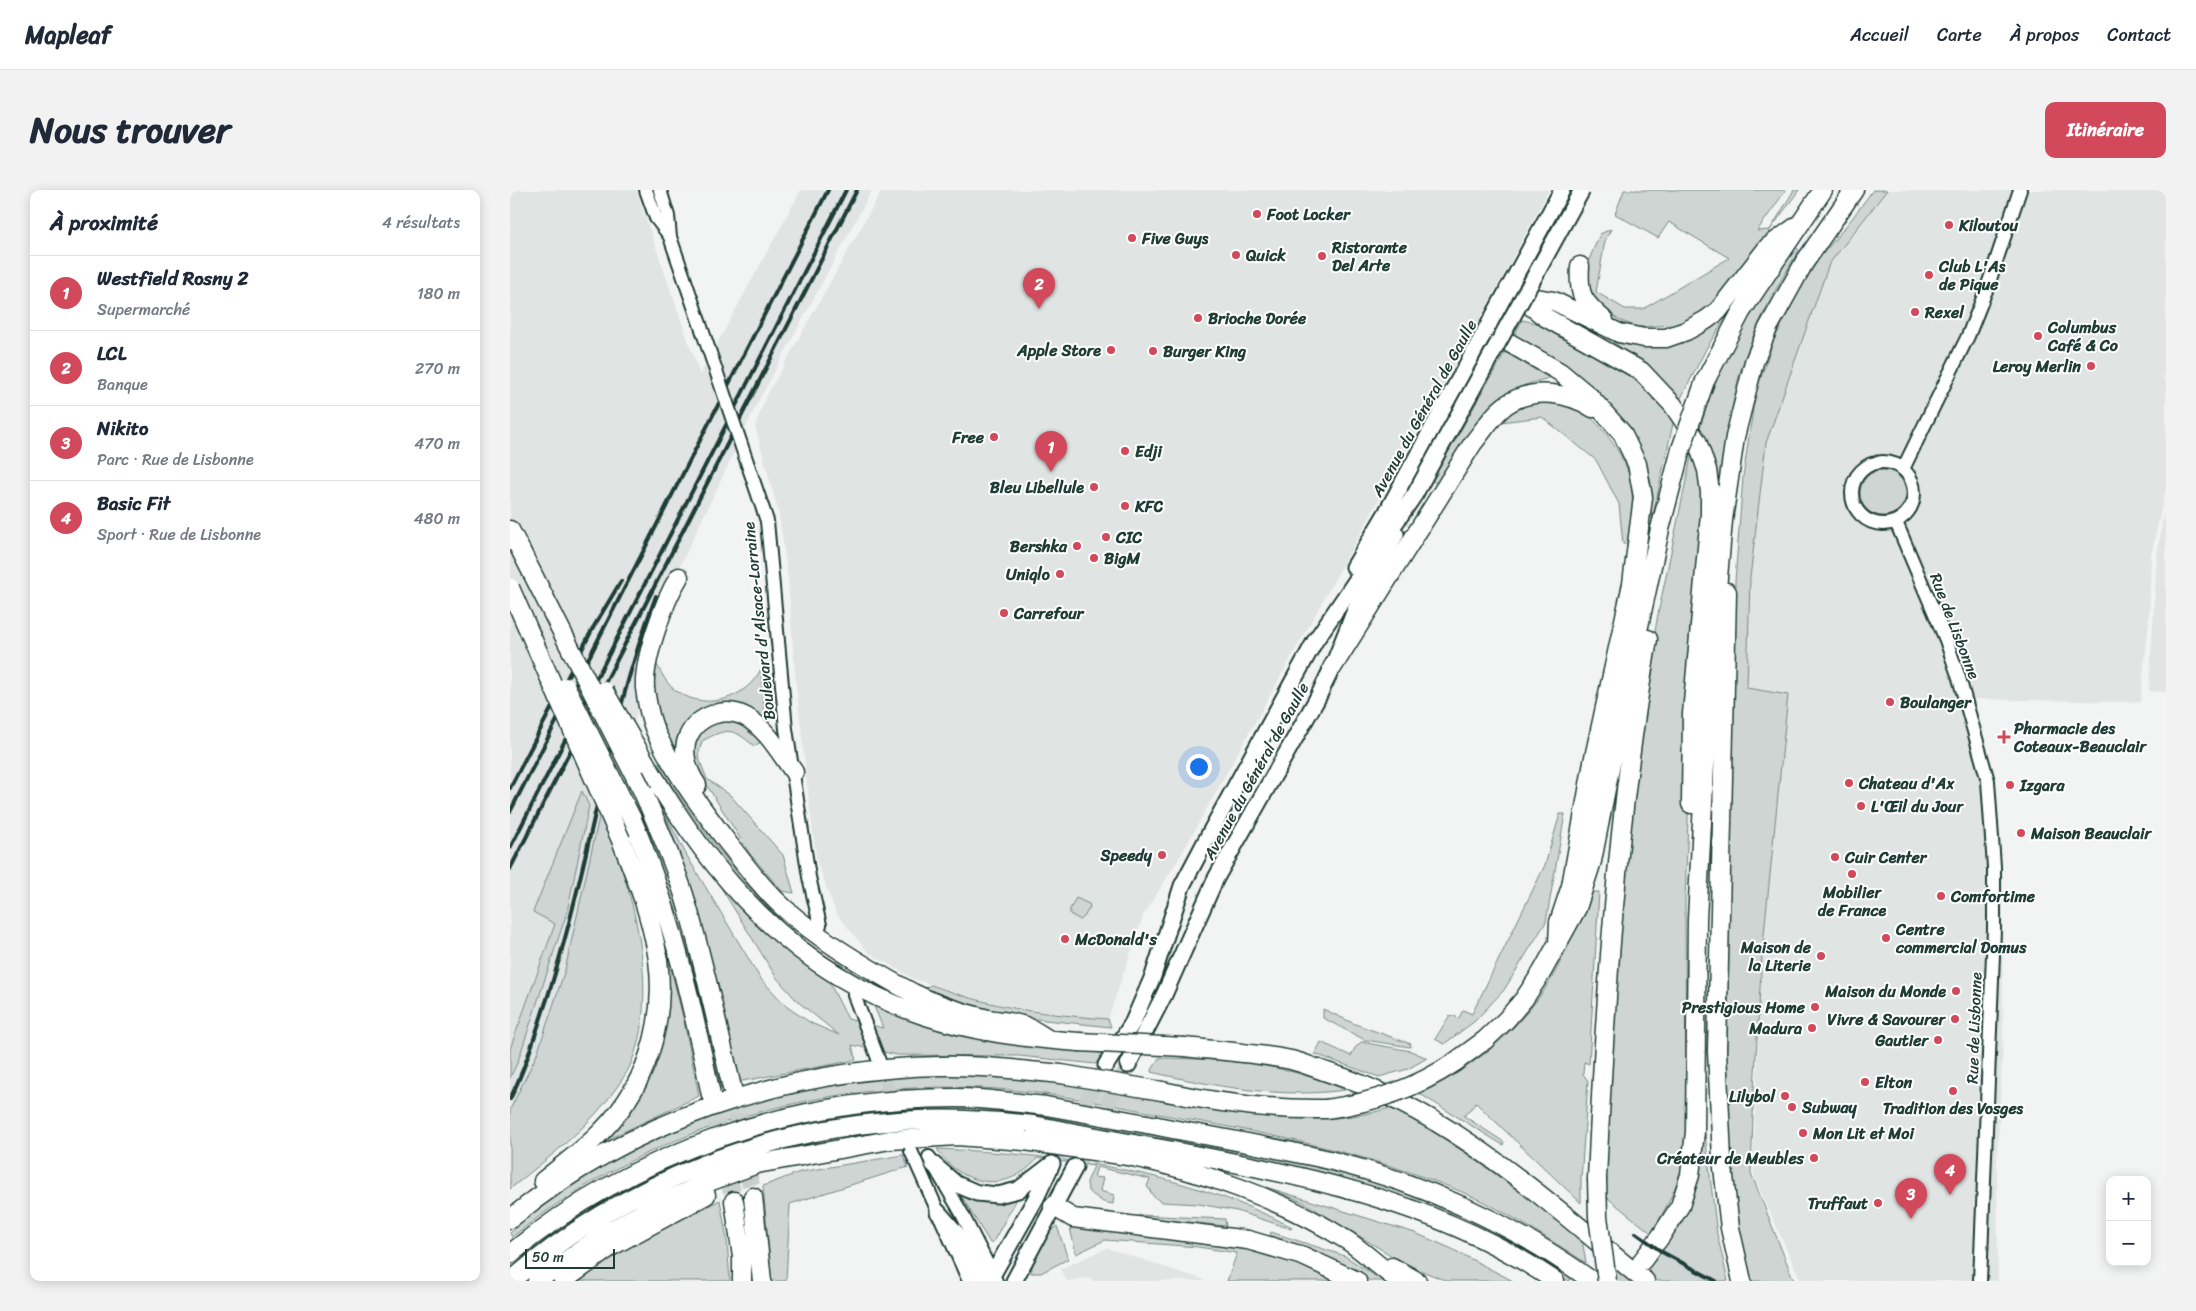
<!DOCTYPE html>
<html lang="fr">
<head>
<meta charset="utf-8">
<style>
	:root { --surface:#fff; --page:#f2f2f3; --text:#1f2937; --muted:#747a83; --line:#e0e1e3; --accent:#d1495b }
	body { margin:0; font-family:Sriracha,sans-serif; background:var(--page); color:var(--text) }
	.controls { position:absolute; right:15px; bottom:15px; display:grid; overflow:hidden; border-radius:10px; box-shadow:0 2px 12px #0003 }
	.controls button { width:45px; height:45px; display:grid; place-items:center; padding:0; border:0; border-bottom:1px solid var(--line); background:var(--surface); color:var(--text); font:25px sans-serif }
	.scale { position:absolute; left:15px; bottom:12px; width:90px; box-sizing:border-box; padding-left:5px; border:2px solid #1f3d34; border-top:0; font-size:14px; line-height:18px; white-space:nowrap; color:#1f3d34; -webkit-text-stroke:4px #fff; paint-order:stroke }
	.you { position:absolute; left:688px; top:576px; width:18px; height:18px; margin:-12px; border:4px solid #fff; border-radius:50%; background:#1a73e8; box-shadow:0 0 0 8px #1a73e833 }
	.badge { display:grid; place-items:center; width:32px; height:32px; border-radius:50%; background:var(--accent); color:#fff; font-size:16px; font-weight:700 }
	.pin { position:absolute; translate:-50% -41px; filter:drop-shadow(0 1px 2px #0008) }
	.pin::after { content:''; position:absolute; top:26px; width:18px; height:15px; background:inherit; clip-path:polygon(0 0,100% 0,50% 100%) }
	.list { margin:0; padding:0; list-style:none }
	h2 { display:flex; justify-content:space-between; align-items:center; height:65px; margin:0; padding:0 20px; font-size:21px }
	h2 small { font-size:16px; font-weight:400; color:var(--muted) }
	.list li { display:grid; grid-template-columns:32px 1fr auto; gap:15px; align-items:center; box-sizing:border-box; height:75px; padding:0 20px; border-top:1px solid var(--line) }
	.list b { display:block; font-size:19px; white-space:nowrap }
	.list p { margin:0; font-size:16px; white-space:nowrap; color:var(--muted) }
	.list em { font-size:16px; font-style:normal; color:var(--muted) }
	.map { position:relative; flex:none; width:1656px; height:1091px; overflow:hidden; border-radius:10px }
	header { display:flex; align-items:center; gap:30px; box-sizing:border-box; height:70px; padding:0 25px; background:var(--surface); border-bottom:1px solid var(--line) }
	header strong { font-size:24px }
	nav { display:flex; gap:28px; margin-inline-start:auto; font-size:18px }
	.intro { display:flex; align-items:center; justify-content:space-between; box-sizing:border-box; height:120px; padding:0 30px }
	h1 { margin:0; font-size:35px }
	.button { padding:12px 22px; border-radius:10px; background:var(--accent); color:#fff; font-size:18px; font-weight:700 }
	main { display:flex; gap:30px; padding:0 30px }
	aside { flex:1; background:var(--surface); border-radius:10px; box-shadow:0 2px 12px #0003 }
	.map>svg:first-child { display:block }
</style>
</head>
<body>
<header>
<strong>Mapleaf</strong>
<nav><a>Accueil</a><a>Carte</a><a>À propos</a><a>Contact</a></nav>
</header>
<div class="intro"><h1>Nous trouver</h1><a class="button">Itinéraire</a></div>
<main>
<aside>
<h2>À proximité<small>4 résultats</small></h2>
<ul class="list">
<li><span class="badge">1</span><div><b>Westfield Rosny 2</b><p>Supermarché</p></div><em>180 m</em></li>
<li><span class="badge">2</span><div><b>LCL</b><p>Banque</p></div><em>270 m</em></li>
<li><span class="badge">3</span><div><b>Nikito</b><p>Parc · Rue de Lisbonne</p></div><em>470 m</em></li>
<li><span class="badge">4</span><div><b>Basic Fit</b><p>Sport · Rue de Lisbonne</p></div><em>480 m</em></li>
</ul>
</aside>
<div class="map">
<svg width="1656" height="1091" viewBox="0 0 1656 1091">
	<rect width="100%" height="100%" fill="#f2f3f3"/>
	<filter id="ink" filterUnits="userSpaceOnUse"><feTurbulence type="fractalNoise" baseFrequency=".02" numOctaves="2"/><feDisplacementMap in="SourceGraphic" scale="10" xChannelSelector="R" yChannelSelector="G"/><feConvolveMatrix kernelMatrix="1 2 1 2 8 2 1 2 1" color-interpolation-filters="sRGB"/></filter>
	<g filter="url(#ink)">
		<!-- built -->
		<path fill="#e0e4e3" d="M0,0H126L190,185L291,0H362L247,214L149,420L98,655L29,873L0,931Z
			M372,0H1039L970,129L672,663L633,726L598,829L552,825L476,812L404,789L358,762L326,723L307,672L299,612L285,483L278,389L269,324L245,236L256,207Z
			M1373,0H1656V181L1653,189L1656,190V298L1641,365L1639,431L1630,512L1464,509L1492,669L1493,850L1487,974L1488,1091H1291L1245,989L1243,972L1252,764L1278,506L1237,498L1240,388L1256,253L1319,74Z
			M1656,309V502L1639,501L1647,365Z
			M597,1058L694,1090L695,1091H582L578,1088L557,1091L550,1079Z"/>
		<!-- green -->
		<path fill="#ced5d3" stroke="#768984" d="M1114,0H1276L1247,41L1260,40L1284,0H1289L1260,40L1258,52L1210,110L1187,128L1165,135L1127,137L1109,130L1078,109L1075,79L1090,44L1101,39L1095,51L1086,102L1115,119H1133L1219,68L1159,32L1148,48L1105,24Z
			M1363,0H1377L1319,74L1256,253L1240,388L1237,498L1278,505L1252,764L1244,900L1241,983L1284,1091H1239C1208,985 1218,863 1219,753L1215,746L1225,391L1233,287L1245,205L1263,152L1293,93L1308,70L1340,31Z
			M1286,57L1289,60C1262,105 1235,152 1225,204C1218,234 1215,265 1209,295L1201,265L1190,238L1204,194L1225,149Z
			M1218,116L1222,118L1196,159L1170,210L1140,178L1103,152C1123,157 1149,160 1169,151C1185,144 1203,127 1218,116Z
			M1012,130L1027,133L1121,187L1144,207L1164,229L1142,329L1136,280L1126,252L1112,228L1089,206L1004,146Z
			M995,162L1039,188C1021,193 1001,198 986,210C965,228 944,271 930,295L922,291Z
			M1048,211C1054,213 1062,214 1067,217C1089,230 1114,264 1120,288C1125,309 1121,333 1119,354H1113L1109,314L1086,270L1032,227L991,232L998,221L1025,212Z
			M1182,262L1187,272L1194,309L1186,416L1175,710L1176,959C1169,994 1159,1014 1141,1043L1094,1005V928L1125,571L1147,429Z
			M1350 303a23 23 0 1 1 46 0a23 23 0 1 1-46 0Z
			M145,471C151,482 157,496 168,502C197,521 236,509 251,479L255,532L223,514L167,562L166,566C151,534 137,507 145,471Z
			M219,531L232,536L251,552L244,556C222,537 217,538 192,551L188,566L197,589L220,605L273,665L284,703L272,701L240,664L191,586L182,567L183,550L194,538L206,532Z
			M150,574L199,644L226,679L265,719L266,726C220,680 184,629 148,575Z
			M117,583C136,627 156,671 169,717C187,777 198,838 211,899L204,900L156,696L136,640L115,594Z
			M72,601L79,616L57,722L8,871L0,888V859L45,734L23,722Z
			M154,622L177,666L250,788L277,817L301,833L329,845L287,811L266,787L210,696L237,725L274,757L316,786L338,829L373,838L363,814L399,830L446,845L592,863L586,874L509,866L387,865L342,855L346,870L227,892C209,801 188,709 154,622Z
			M90,623C122,694 153,803 119,878C116,884 111,891 107,897C79,938 38,968 0,999V920L27,864L55,780Z
			M1050,624H1055L1036,732L994,800L965,831L934,854L925,849L940,825L949,828L953,820L962,824L1035,675Z
			M1078,702H1089L1079,874L1074,872L1073,884L1078,891L1071,989V1013L966,913L954,926L994,952L993,955L910,904C960,879 1000,848 1032,803C1054,773 1065,736 1078,702Z
			M566,708L579,714L580,717L574,727L570,730L560,724V719Z
			M151,741L174,831L189,906L71,962L128,899L154,779Z
			M421,795C439,801 458,808 476,812C516,822 557,826 598,829L601,837L497,826L445,812L413,799Z
			M813,819L845,834L901,854L900,857L855,850L813,828Z
			M811,852L841,866L845,858L851,852L901,861L917,868L898,879L869,887L805,864Z
			M649,868C714,869 775,873 835,900C771,909 702,896 641,882Z
			M457,883C482,886 508,886 533,890C578,897 623,906 669,914C739,926 814,939 883,917C950,956 1011,1002 1072,1049L1076,1073C1036,1047 996,1021 952,1002C861,964 766,945 670,928C605,916 538,901 472,898C302,890 135,941 2,1047L0,1043L35,1011L135,950L244,908L318,894L383,885Z
			M457,916L513,920L789,970L884,996L966,1031L1014,1056L1063,1087L1059,1091L1028,1071L947,1029L868,999L817,984L708,959L590,937L509,926L262,944L251,942L335,923L397,918Z
			M1195,944L1207,1044L1218,1091H1147L1135,1080L1170,1036L1185,1004Z
			M427,959C548,964 674,981 782,1037L781,1039L727,1021L689,1014L652,1012L644,1007L637,996L640,989L587,977L584,987L593,988L590,1001L604,1005L603,1014L593,1012L578,1001L577,992L584,976L527,968C524,974 519,977 514,981C484,1003 445,989 427,959Z
			M393,965L398,977L280,1014L276,1091H259L260,1072L253,996L290,982Z
			M175,967L188,969L0,1083V1074C53,1029 113,998 175,967Z
			M756,997L905,1043L940,1058L1003,1091H937L897,1075L793,1012Z
			M447,999L505,1003L507,1009L483,1052L480,1053Z
			M210,1010L217,1050L220,1091H68L118,1057Z
			M629,1025L715,1029L716,1036L629,1027Z
			M559,1033L708,1051L805,1079L832,1091H717L727,1063L688,1057L595,1050L566,1064Z
			M547,1036L558,1069L531,1083H521C523,1068 533,1044 547,1036Z
			M761,1042L835,1066L873,1091H861L804,1060L760,1045Z"/>
		<g fill="none" stroke-linecap="round" stroke-linejoin="round">
			<!-- secondary-tunnel -->
			<path stroke="#c8cfcd" stroke-width="12" stroke-dasharray="12 6" stroke-linecap="butt" d="M319,753L337,791
				M369,873L394,939"/>
			<!-- primary-tunnel -->
			<path stroke="#c8cfcd" stroke-width="15" stroke-dasharray="15 8" stroke-linecap="butt" d="M542,974L596,875
				M565,977L618,875"/>
			<!-- highway-tunnel -->
			<path stroke="#c8cfcd" stroke-width="18" stroke-dasharray="18 9" stroke-linecap="butt" d="M222,898L243,1007
				M201,905L224,1011
				M1108,1091L1132,1071"/>
			<defs>
				<path id="secondary" d="M136,0L146,28L159,45
					M150,0L158,26L160,47L199,160
					M1342 303a31 31 0 1 1 62 0a31 31 0 1 1-62 0Z
					M1393,279L1458,146L1477,98L1510,0
					M257,331L276,539L299,687L310,735
					M1386,332L1436,450L1449,488L1478,591L1484,677V739L1470,1091
					M344,805L369,871
					M401,961L459,1091
					M419,967L451,1022L486,1091"/>
				<path id="primary" d="M844,377L875,325L1052,0
					M596,875L623,832L643,786L672,696L702,639L805,451L905,304
					M618,875L654,805L706,688L807,509L822,478L845,420L886,344
					M423,974L446,994L467,1003L488,1005L508,1000L542,974
					M428,1022L448,1045L472,1091
					M479,1091L526,1008L540,978
					M504,1091L565,977"/>
				<path id="highway" d="M1070,76C1068,105 1072,111 1094,130
					M999,99L1035,127L1131,181L1163,215L1187,251L1197,280L1200,302V324L1182,524L1181,614
					M1009,105L1044,111L1109,143L1134,148H1156L1176,141L1196,130L1208,121L1258,57L1291,33
					M977,140L1050,182L1080,207L1112,243L1127,274L1133,307L1122,394L1083,572L1061,696L1049,732L1048,754
					M1195,191L1231,122L1313,0
					M0,340L11,361
					M169,387C154,411 133,470 135,498C137,514 141,534 149,549C167,586 193,620 218,653C235,675 253,699 274,718C312,752 358,779 403,803C427,815 453,823 478,829C490,831 504,832 515,836C523,839 531,845 538,849
					M1217,402L1207,861L1212,969L1220,1038L1232,1091
					M822,478L963,253C974,240 984,222 999,213C1025,197 1059,203 1083,218
					M135,572C202,686 283,782 413,825C463,842 516,848 569,852
					M187,595C178,582 171,562 178,547C187,525 216,516 236,527C257,539 270,563 284,582
					M133,602C148,636 163,670 174,705C193,768 207,834 222,898
					M121,627C160,718 181,809 201,905
					M675,857C710,861 746,863 781,870C793,873 805,878 817,882C941,921 1036,1011 1135,1091
					M945,872L975,850L996,830L1014,809L1032,782L1067,718L1082,671L1116,496L1150,339L1171,259
					M652,901C706,913 760,920 816,919
					M637,934C697,946 759,956 819,970C912,993 1004,1034 1082,1091
					M624,954C769,981 920,1005 1045,1091
					M618,966C692,981 774,1010 838,1051C856,1063 871,1079 890,1091
					M1087,989C1095,808 1107,627 1138,449
					M33,991C52,975 74,960 91,942C143,890 161,815 143,744C136,712 123,681 111,650
					M243,1007L252,1091
					M224,1011L232,1067V1091
					M543,1016L563,1028L738,1050L793,1066L847,1091
					M0,1029C120,930 275,879 431,876C471,875 511,880 551,884
					M0,1064C125,961 283,908 445,908C476,908 506,913 536,916
					M1132,1071L1151,1046L1170,1016L1180,985L1185,942L1187,729L1195,574L1205,422L1213,330L1225,247L1244,172L1258,138L1294,73L1344,0
					M882,1077L907,1091
					M1,1091C114,993 260,935 409,930C447,928 485,931 523,935
					M27,1091L91,1046L144,1016L196,993L247,974L380,950L447,946L515,951
					M53,1091L102,1056L196,1005"/>
			</defs>
			<!-- secondary casing -->
			<use href="#secondary" stroke="#1f3d34" stroke-width="16"/>
			<!-- primary casing -->
			<use href="#primary" stroke="#1f3d34" stroke-width="19"/>
			<!-- highway casing -->
			<use href="#highway" stroke="#1f3d34" stroke-width="21"/>
			<!-- secondary -->
			<use href="#secondary" stroke="#fff" stroke-width="12"/>
			<!-- primary -->
			<use href="#primary" stroke="#fff" stroke-width="15"/>
			<!-- highway -->
			<use href="#highway" stroke="#fff" stroke-width="18"/>
			<!-- rail -->
			<path stroke="#1f3d34" stroke-width="4" d="M0,598L83,438L111,391
				M0,622L318,0
				M0,658L336,0
				M0,679L347,0
				M0,909C16,877 26,842 37,809C80,677 96,536 146,406
				M1126,1043L1152,1062L1206,1091"/>
			<defs>
				<path id="secondary-bridge" d="M199,160L257,331"/>
				<path id="primary-bridge" d="M905,304L1072,0"/>
				<path id="highway-bridge" d="M1171,259L1195,191
					M11,361L133,602
					M0,398L111,650
					M56,497L121,627
					M94,501L135,572
					M569,852L675,857
					M551,884L652,901
					M536,916L637,934
					M816,919C863,913 905,899 945,872
					M523,935L624,954
					M515,951L618,966
					M1087,989L1088,1027L1097,1091"/>
			</defs>
			<!-- secondary-bridge casing -->
			<use href="#secondary-bridge" stroke="#1f3d34" stroke-width="16" stroke-linecap="butt"/>
			<!-- primary-bridge casing -->
			<use href="#primary-bridge" stroke="#1f3d34" stroke-width="19" stroke-linecap="butt"/>
			<!-- highway-bridge casing -->
			<use href="#highway-bridge" stroke="#1f3d34" stroke-width="21" stroke-linecap="butt"/>
			<!-- secondary-bridge -->
			<use href="#secondary-bridge" stroke="#fff" stroke-width="12"/>
			<!-- primary-bridge -->
			<use href="#primary-bridge" stroke="#fff" stroke-width="15"/>
			<!-- highway-bridge -->
			<use href="#highway-bridge" stroke="#fff" stroke-width="18"/>
		</g>
	</g>
	<!-- markers -->
	<g fill="#d1495b" stroke="#fff" stroke-width="2">
		<circle cx="747" cy="24" r="5"/>
		<circle cx="1439" cy="35" r="5"/>
		<circle cx="622" cy="48" r="5"/>
		<circle cx="726" cy="65" r="5"/>
		<circle cx="812" cy="66" r="5"/>
		<circle cx="1419" cy="85" r="5"/>
		<circle cx="1405" cy="122" r="5"/>
		<circle cx="688" cy="128" r="5"/>
		<circle cx="1528" cy="146" r="5"/>
		<circle cx="601" cy="160" r="5"/>
		<circle cx="643" cy="161" r="5"/>
		<circle cx="1581" cy="176" r="5"/>
		<circle cx="484" cy="247" r="5"/>
		<circle cx="615" cy="261" r="5"/>
		<circle cx="584" cy="297" r="5"/>
		<circle cx="615" cy="316" r="5"/>
		<circle cx="596" cy="347" r="5"/>
		<circle cx="567" cy="356" r="5"/>
		<circle cx="584" cy="368" r="5"/>
		<circle cx="550" cy="384" r="5"/>
		<circle cx="494" cy="423" r="5"/>
		<circle cx="1380" cy="512" r="5"/>
		<path d="M1491.5 539.5h5v5h5v5h-5v5h-5v-5h-5v-5h5z"/>
		<circle cx="1339" cy="593" r="5"/>
		<circle cx="1500" cy="595" r="5"/>
		<circle cx="1351" cy="616" r="5"/>
		<circle cx="1511" cy="643" r="5"/>
		<circle cx="652" cy="665" r="5"/>
		<circle cx="1325" cy="667" r="5"/>
		<circle cx="1342" cy="684" r="5"/>
		<circle cx="1431" cy="706" r="5"/>
		<circle cx="1376" cy="748" r="5"/>
		<circle cx="555" cy="749" r="5"/>
		<circle cx="1311" cy="766" r="5"/>
		<circle cx="1446" cy="801" r="5"/>
		<circle cx="1305" cy="817" r="5"/>
		<circle cx="1445" cy="829" r="5"/>
		<circle cx="1302" cy="838" r="5"/>
		<circle cx="1428" cy="850" r="5"/>
		<circle cx="1355" cy="892" r="5"/>
		<circle cx="1443" cy="901" r="5"/>
		<circle cx="1275" cy="906" r="5"/>
		<circle cx="1282" cy="917" r="5"/>
		<circle cx="1293" cy="943" r="5"/>
		<circle cx="1304" cy="968" r="5"/>
		<circle cx="1368" cy="1013" r="5"/>
	</g>
	<g text-anchor="middle" dominant-baseline="central" stroke-width="4" stroke-linejoin="round" paint-order="stroke">
		<!-- poi labels -->
		<g font-size="16" font-weight="bold" fill="#1f3d34" stroke="#fff" text-anchor="start">
			<text x="757" y="24">Foot Locker</text>
			<text x="1449" y="35">Kiloutou</text>
			<text x="632" y="48">Five Guys</text>
			<text x="822" y="57">Ristorante<tspan x="822" dy="18">Del Arte</tspan></text>
			<text x="736" y="65">Quick</text>
			<text x="1429" y="76">Club L'As<tspan x="1429" dy="18">de Pique</tspan></text>
			<text x="1415" y="122">Rexel</text>
			<text x="698" y="128">Brioche Dorée</text>
			<text x="1538" y="137">Columbus<tspan x="1538" dy="18">Café &amp; Co</tspan></text>
			<text x="591" y="160" text-anchor="end">Apple Store</text>
			<text x="653" y="161">Burger King</text>
			<text x="1571" y="176" text-anchor="end">Leroy Merlin</text>
			<text x="474" y="247" text-anchor="end">Free</text>
			<text x="625" y="261">Edji</text>
			<text x="574" y="297" text-anchor="end">Bleu Libellule</text>
			<text x="625" y="316">KFC</text>
			<text x="606" y="347">CIC</text>
			<text x="557" y="356" text-anchor="end">Bershka</text>
			<text x="594" y="368">BigM</text>
			<text x="540" y="384" text-anchor="end">Uniqlo</text>
			<text x="504" y="423">Carrefour</text>
			<text x="1390" y="512">Boulanger</text>
			<text x="1504" y="538">Pharmacie des<tspan x="1504" dy="18">Coteaux-Beauclair</tspan></text>
			<text x="1349" y="593">Chateau d'Ax</text>
			<text x="1510" y="595">Izgara</text>
			<text x="1361" y="616">L'Œil du Jour</text>
			<text x="1521" y="643">Maison Beauclair</text>
			<text x="642" y="665" text-anchor="end">Speedy</text>
			<text x="1335" y="667">Cuir Center</text>
			<text x="1342" y="702" text-anchor="middle">Mobilier<tspan x="1342" dy="18">de France</tspan></text>
			<text x="1441" y="706">Comfortime</text>
			<text x="1386" y="739">Centre<tspan x="1386" dy="18">commercial Domus</tspan></text>
			<text x="565" y="749">McDonald's</text>
			<text x="1301" y="757" text-anchor="end">Maison de<tspan x="1301" dy="18">la Literie</tspan></text>
			<text x="1436" y="801" text-anchor="end">Maison du Monde</text>
			<text x="1295" y="817" text-anchor="end">Prestigious Home</text>
			<text x="1435" y="829" text-anchor="end">Vivre &amp; Savourer</text>
			<text x="1292" y="838" text-anchor="end">Madura</text>
			<text x="1418" y="850" text-anchor="end">Gautier</text>
			<text x="1365" y="892">Elton</text>
			<text x="1265" y="906" text-anchor="end">Lilybol</text>
			<text x="1292" y="917">Subway</text>
			<text x="1443" y="918" text-anchor="middle">Tradition des Vosges</text>
			<text x="1303" y="943">Mon Lit et Moi</text>
			<text x="1294" y="968" text-anchor="end">Créateur de Meubles</text>
			<text x="1358" y="1013" text-anchor="end">Truffaut</text>
		</g>
		<!-- street labels -->
		<g font-size="16" fill="#1f3d34" stroke="#fff">
			<text transform="translate(914 218) rotate(-61)">Avenue du Général de Gaulle</text>
			<text transform="translate(249 431) rotate(-96)">Boulevard d'Alsace-Lorraine</text>
			<text transform="translate(1445 436) rotate(69)">Rue de Lisbonne</text>
			<text transform="translate(746 581) rotate(-61)">Avenue du Général de Gaulle</text>
			<text transform="translate(1464 838) rotate(-88)">Rue de Lisbonne</text>
		</g>
	</g>
</svg>
<div class="controls">
<button>+</button>
<button>−</button>
</div>
<div class="scale">50 m</div>
<div class="you"></div>
<div class="pin badge" style="left:541px;top:282px">1</div>
<div class="pin badge" style="left:529px;top:119px">2</div>
<div class="pin badge" style="left:1401px;top:1029px">3</div>
<div class="pin badge" style="left:1440px;top:1005px">4</div>
</div>
</main>
</body>
</html>
